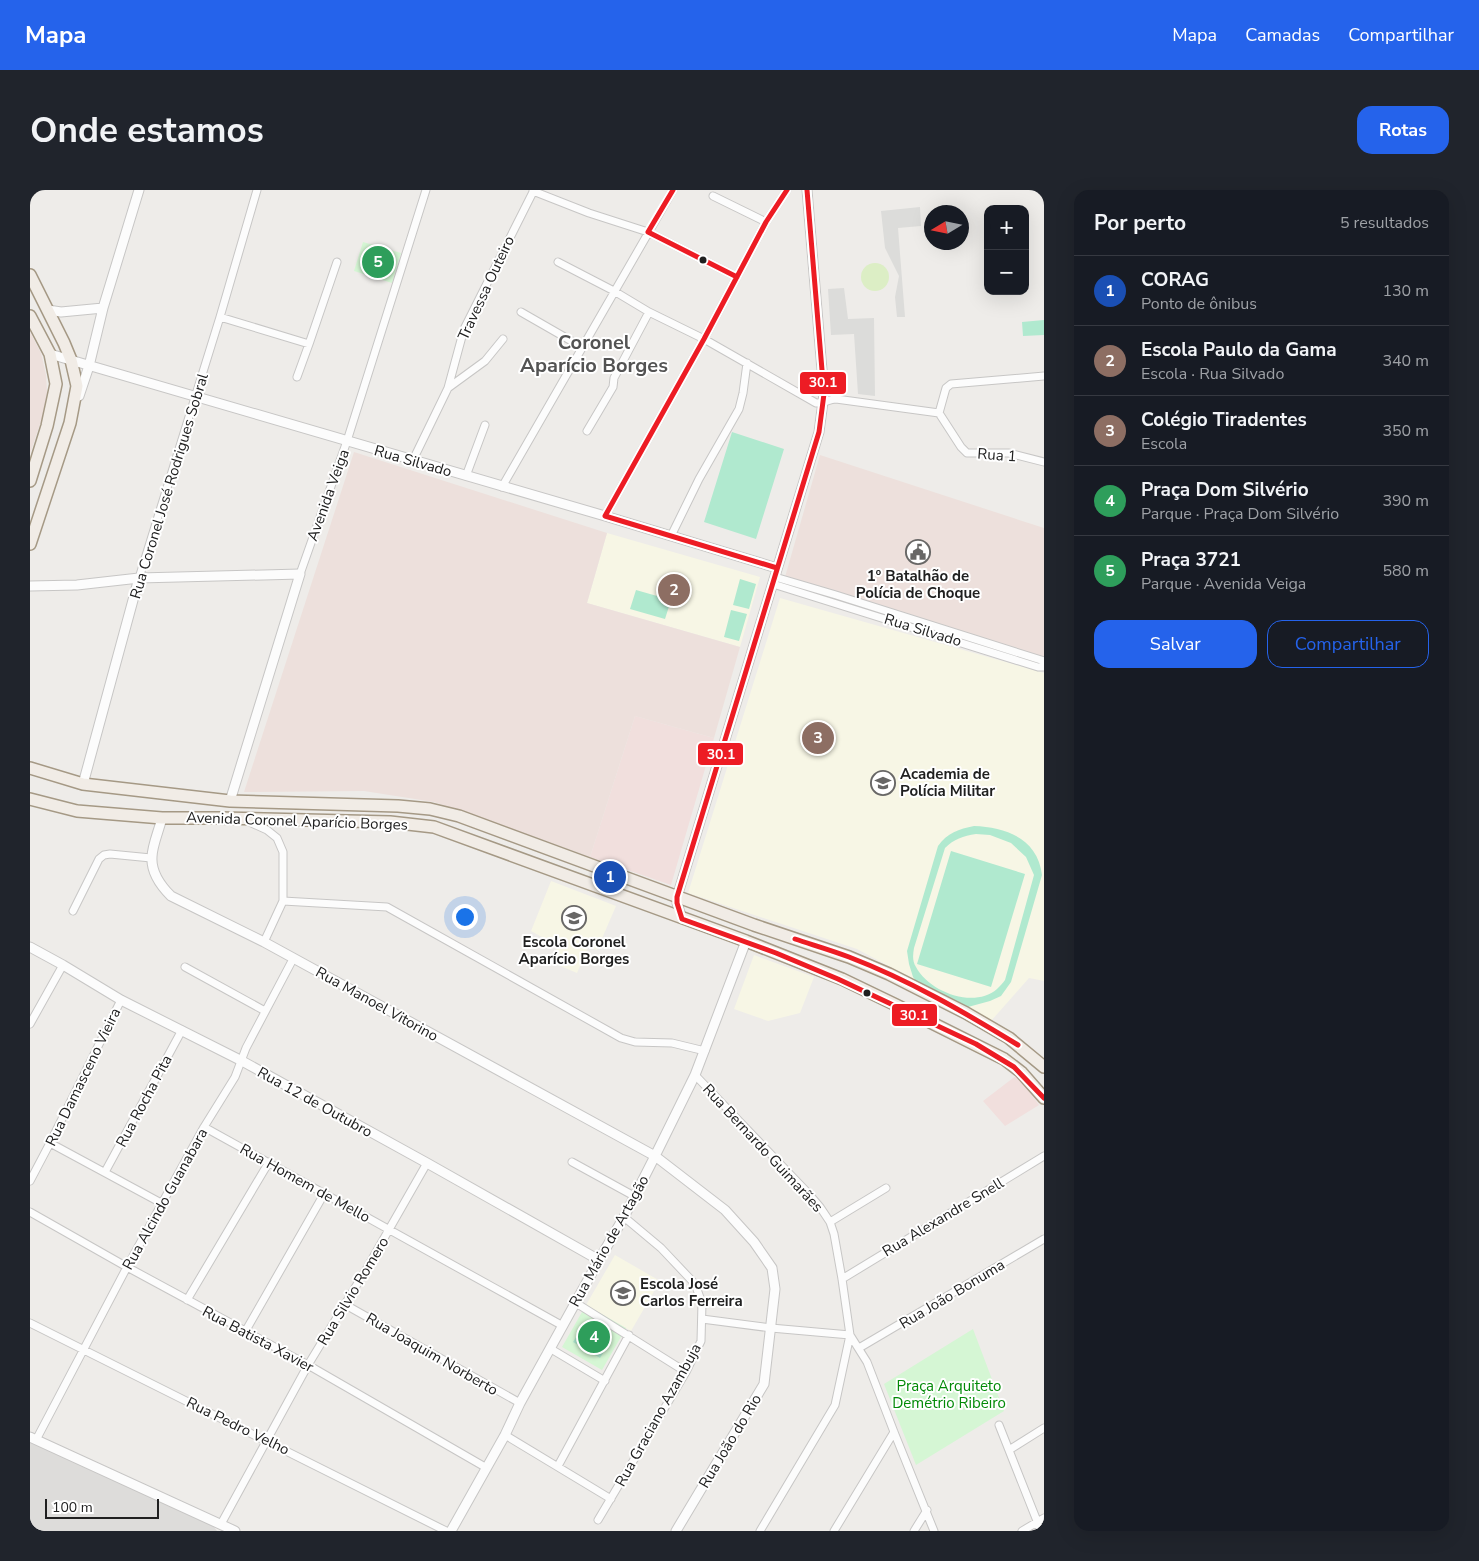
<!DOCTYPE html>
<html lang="pt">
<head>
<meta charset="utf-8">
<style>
	:root { --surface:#171b24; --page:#20242c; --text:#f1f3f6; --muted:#9ea1a6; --line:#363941; --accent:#2563eb }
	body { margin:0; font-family:"Nunito Sans",sans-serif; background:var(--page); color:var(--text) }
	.controls { position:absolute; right:15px; top:15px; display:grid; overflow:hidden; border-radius:10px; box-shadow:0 5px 20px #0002 }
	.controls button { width:45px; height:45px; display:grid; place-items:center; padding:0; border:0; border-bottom:1px solid var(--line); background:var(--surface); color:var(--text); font:25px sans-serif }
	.compass { position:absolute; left:894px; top:15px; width:45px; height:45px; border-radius:50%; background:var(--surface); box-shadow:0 5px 20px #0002; rotate:260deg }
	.scale { position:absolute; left:15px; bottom:12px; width:114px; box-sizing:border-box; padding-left:5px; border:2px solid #202020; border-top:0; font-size:14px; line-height:18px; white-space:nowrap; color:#202020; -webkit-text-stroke:4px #fff; paint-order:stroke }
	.you { position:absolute; left:434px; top:726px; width:18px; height:18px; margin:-12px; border:4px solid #fff; border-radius:50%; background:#1a73e8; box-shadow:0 0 0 8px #1a73e833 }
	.badge { display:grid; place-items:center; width:32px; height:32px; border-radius:50%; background:var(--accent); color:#fff; font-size:16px; font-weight:700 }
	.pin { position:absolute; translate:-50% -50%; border:2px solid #fff; box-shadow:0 1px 5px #0006 }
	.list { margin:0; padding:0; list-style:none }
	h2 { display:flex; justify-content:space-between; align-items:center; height:65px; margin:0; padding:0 20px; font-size:21px }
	h2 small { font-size:16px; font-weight:400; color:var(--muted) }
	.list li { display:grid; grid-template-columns:32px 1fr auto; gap:15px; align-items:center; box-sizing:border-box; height:70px; padding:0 20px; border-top:1px solid var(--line) }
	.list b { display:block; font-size:19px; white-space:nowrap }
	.list p { margin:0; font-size:16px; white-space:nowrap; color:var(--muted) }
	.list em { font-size:16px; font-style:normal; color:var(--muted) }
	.actions { display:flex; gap:10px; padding:15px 20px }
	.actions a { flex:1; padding:11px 0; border:1px solid var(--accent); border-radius:15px; text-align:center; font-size:18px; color:var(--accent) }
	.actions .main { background:var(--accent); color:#fff }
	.map { position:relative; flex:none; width:1014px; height:1341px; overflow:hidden; border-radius:15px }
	header { display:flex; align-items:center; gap:30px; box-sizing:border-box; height:70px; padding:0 25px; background:var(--accent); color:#fff }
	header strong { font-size:24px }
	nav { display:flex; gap:28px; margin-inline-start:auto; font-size:18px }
	.intro { display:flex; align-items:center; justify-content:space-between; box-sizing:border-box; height:120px; padding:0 30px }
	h1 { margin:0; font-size:35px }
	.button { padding:12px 22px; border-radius:15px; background:var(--accent); color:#fff; font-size:18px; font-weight:700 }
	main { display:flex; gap:30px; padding:0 30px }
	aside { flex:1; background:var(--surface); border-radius:15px; box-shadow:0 5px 20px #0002 }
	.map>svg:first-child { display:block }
</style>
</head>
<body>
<header>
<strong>Mapa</strong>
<nav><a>Mapa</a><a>Camadas</a><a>Compartilhar</a></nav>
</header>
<div class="intro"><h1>Onde estamos</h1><a class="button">Rotas</a></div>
<main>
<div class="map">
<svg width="1014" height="1341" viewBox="0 0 1014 1341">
	<rect width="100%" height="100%" fill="#eeece9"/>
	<!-- residential -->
	<path fill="#dddcda" d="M0,1250L181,1333L187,1341H6L0,1338Z"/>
	<!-- commercial -->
	<path fill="#f1dfdd" d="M605,526L684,548L641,695L560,667Z
		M987,885L1009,915L975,936L953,911Z"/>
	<!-- education -->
	<path fill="#f7f6e5" d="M577,343L730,387L710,457L557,413Z
		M750,408L1014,483V791L999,788L961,831L827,759L658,703Z
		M521,691L586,716L567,760L558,757L547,783L521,772L528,756L501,741Z
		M724,765L784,787L770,823L738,831L704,819Z
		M585,1065L630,1091L601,1141L556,1115Z"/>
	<!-- religious -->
	<path fill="#dcdcda" d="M890,17L891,36L868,38L875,127H867L865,107L869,86L855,58L851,21Z
		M814,98L818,129L844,128L845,206L828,204L824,144L801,145L798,99Z"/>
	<!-- military -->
	<path fill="#ede0dc" d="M0,142L11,163L16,185L17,203L12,228L0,264Z
		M324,262L577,343L557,413L710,457L684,548L605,526L560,667L508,648L404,612L334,601L214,602Z
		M790,265L1014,338V469L755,387Z"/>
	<!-- grass -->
	<path fill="#dceec5" d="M831 87a14 14 0 1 1 28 0a14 14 0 1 1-28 0Z"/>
	<!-- park -->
	<path fill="#d5f6d4" d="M333,52L371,63L362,93L324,81Z
		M556,1115L596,1138L572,1180L532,1157Z
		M943,1139L974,1221L886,1275L854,1194Z"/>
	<!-- pitch -->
	<path fill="#b0e9cf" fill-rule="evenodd" d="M1014,130V145L993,146L992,132Z
		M702,242L754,259L726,349L674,332Z
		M710,389L726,394L719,419L703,415Z
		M606,400L641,410L635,429L600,419Z
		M701,420L717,424L709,451L694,447Z
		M944,636C976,637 1008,649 1012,685L981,792L971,806L960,811L938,817L925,815L889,795L883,787L879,774L877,761L908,656C917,643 929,639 944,636ZM946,644L960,645L981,653L996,667L1004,685L975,790C973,793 970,796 967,799C944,819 899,802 886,777C882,771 883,764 884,758L915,658C924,649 933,646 946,644Z
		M921,661L995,684L961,797L887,774Z
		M553,1136L580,1152L570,1168L543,1152Z"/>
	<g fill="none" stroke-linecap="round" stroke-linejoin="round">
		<defs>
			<path id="minor" d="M503,1L559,23L618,42L707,87
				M683,6L736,32
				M528,72L584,101L619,122L674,149L786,213C793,214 799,209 806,209L909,223L916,198L921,194L1014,186
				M491,122L552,157
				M190,127L279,154L307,72
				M267,187L279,154
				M418,198L434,139L504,0
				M909,223L931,257L937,263H979L1014,272
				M557,241L583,197L584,188L619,122
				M383,270L418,198L455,171L473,149
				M436,286L455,235
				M472,297L643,0
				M575,326L674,149L736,32L757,0
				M641,346L669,289L709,219L713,203L717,173
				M270,384L317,251L396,0
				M745,387L806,405L1014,471
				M109,388L190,127L227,0
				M743,394L1008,477H1014
				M217,631L237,640L247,648L253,662V711L234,752
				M253,711L357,717L591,848L605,852L642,853L675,861
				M43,721L69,669L74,665L80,664L121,668
				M155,777L235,821
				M0,834L33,775
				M665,885L778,1003L790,1017L800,1032L804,1044L812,1089L820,1145L837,1172L864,1242L904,1341
				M174,937L533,1136
				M20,953L133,1014
				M542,972L604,1006
				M75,982L152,840
				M0,991L20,953L91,810
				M0,1022L97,1077L278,1175L455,1277
				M800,1032L856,998
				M812,1089L1014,966
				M157,1110L239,972
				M546,1113L656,1182
				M314,1114L490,1213
				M672,1129L741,1138L820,1145
				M0,1133L416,1341
				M215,1142L294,1004
				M829,1158L1014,1049
				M521,1159L575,1191
				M969,1235L1011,1341
				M475,1245L581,1309
				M6,1250L97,1077L174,937L205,887L216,858L263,769
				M979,1260L1014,1238
				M528,1276L599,1145
				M568,1330L656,1182L671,1151L672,1113L665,1094L631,1058L594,1027
				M191,1334L278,1175L337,1078L397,973
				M730,1341L805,1215L820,1145
				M804,1341L864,1242
				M884,1341L897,1320
				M992,1341L1014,1328"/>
			<path id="tertiary" d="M18,120L31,122L73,118
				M20,164L575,326L747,378
				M49,206L59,176L73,118L109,0
				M0,396L47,395L109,388L270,384L200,611
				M53,594L109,388
				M132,628C129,640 122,656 122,667C121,682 131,696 141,706L234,752L625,966L695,1020L724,1052L742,1078L745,1099L734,1194L646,1341
				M652,729L647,713V707L789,242L794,204L777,0
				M0,757L33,775L91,810L212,871L397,973L569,1070
				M0,1247L205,1341
				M421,1341L475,1245L490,1213L569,1070L594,1027L625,966L665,885L716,751"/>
			<path id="primary" d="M0,85L34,153L41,170L47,196L40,233L0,354
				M0,126L20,164L26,194L17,236L0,291
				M0,578L53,594L200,611L368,616L400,619L429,626L724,735L819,767L859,784L936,823L979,848L1014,877
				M0,609L47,621L132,628H189L360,632L404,637L716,751L812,789L866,815L974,869L991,882L1014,908"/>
		</defs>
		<!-- minor casing -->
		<use href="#minor" stroke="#c7c6c5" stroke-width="9"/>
		<!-- tertiary casing -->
		<use href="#tertiary" stroke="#c7c6c5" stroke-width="11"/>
		<!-- primary casing -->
		<use href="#primary" stroke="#a59985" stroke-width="14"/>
		<!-- minor -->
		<use href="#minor" stroke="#fcfcfc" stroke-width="7"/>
		<!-- tertiary -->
		<use href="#tertiary" stroke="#fcfcfc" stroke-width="9"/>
		<!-- primary -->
		<use href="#primary" stroke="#f1ece6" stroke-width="11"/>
		<defs>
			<path id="bus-1" d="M643,0L618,42L707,87
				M777,0L794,204L789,242L647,707V713L652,729L746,763L808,789L946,854L984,877L1014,908
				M747,378L575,326L674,149L736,32L757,0
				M765,749C783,755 801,760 819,767C879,790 934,822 988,855"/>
		</defs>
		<!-- bus-1 casing -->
		<use href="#bus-1" stroke="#fff" stroke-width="9"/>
		<!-- bus-1 -->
		<use href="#bus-1" stroke="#ed1c24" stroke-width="5"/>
	</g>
	<!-- icons -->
	<defs>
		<symbol id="civic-ring" viewBox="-11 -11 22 22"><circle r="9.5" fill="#fff" stroke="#686766" stroke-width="1.5"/><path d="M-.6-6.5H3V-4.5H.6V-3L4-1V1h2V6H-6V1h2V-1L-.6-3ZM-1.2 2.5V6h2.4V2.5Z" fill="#686766"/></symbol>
		<symbol id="university-ring" viewBox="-11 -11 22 22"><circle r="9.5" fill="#fff" stroke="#686766" stroke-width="1.5"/><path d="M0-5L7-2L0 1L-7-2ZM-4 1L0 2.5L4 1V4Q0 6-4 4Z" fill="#686766"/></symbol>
		<symbol id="school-ring" viewBox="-11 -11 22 22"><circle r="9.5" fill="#fff" stroke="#686766" stroke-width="1.5"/><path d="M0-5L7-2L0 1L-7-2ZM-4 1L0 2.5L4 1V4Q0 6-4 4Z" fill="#686766"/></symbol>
	</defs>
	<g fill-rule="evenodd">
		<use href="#civic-ring" x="874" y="348" width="28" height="28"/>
		<use href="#university-ring" x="839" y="579" width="28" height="28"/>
		<use href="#school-ring" x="530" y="714" width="28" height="28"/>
		<use href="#school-ring" x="579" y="1089" width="28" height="28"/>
	</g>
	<!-- markers -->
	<g fill="#202020" stroke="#fff" stroke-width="2">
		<circle cx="673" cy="70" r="4.5"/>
		<circle cx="837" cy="803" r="4.5"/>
	</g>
	<g text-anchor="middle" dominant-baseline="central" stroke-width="4" stroke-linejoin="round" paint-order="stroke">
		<!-- street labels -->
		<g font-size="15" fill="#202020" stroke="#fff">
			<text transform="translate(456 98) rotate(-65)">Travessa Outeiro</text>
			<text transform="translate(967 265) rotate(4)">Rua 1</text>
			<text transform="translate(383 271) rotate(16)">Rua Silvado</text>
			<text transform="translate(139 296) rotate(-73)">Rua Coronel José Rodrigues Sobral</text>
			<text transform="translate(298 305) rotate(-70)">Avenida Veiga</text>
			<text transform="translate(893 440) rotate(17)">Rua Silvado</text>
			<text transform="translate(267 631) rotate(2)">Avenida Coronel Aparício Borges</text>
			<text transform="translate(347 814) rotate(29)">Rua Manoel Vitorino</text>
			<text transform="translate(53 887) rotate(-64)">Rua Damasceno Vieira</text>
			<text transform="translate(114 911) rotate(-62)">Rua Rocha Pita</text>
			<text transform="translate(285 912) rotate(29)">Rua 12 de Outubro</text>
			<text transform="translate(733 958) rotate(47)">Rua Bernardo Guimarães</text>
			<text transform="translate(275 993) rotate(29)">Rua Homem de Mello</text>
			<text transform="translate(135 1009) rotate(-61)">Rua Alcindo Guanabara</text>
			<text transform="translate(913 1027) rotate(-31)">Rua Alexandre Snell</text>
			<text transform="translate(579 1051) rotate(-61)">Rua Mário de Artagão</text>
			<text transform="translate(323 1101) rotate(-59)">Rua Silvio Romero</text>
			<text transform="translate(922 1104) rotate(-31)">Rua João Bonuma</text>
			<text transform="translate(228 1149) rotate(28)">Rua Batista Xavier</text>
			<text transform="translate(402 1164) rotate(30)">Rua Joaquim Norberto</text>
			<text transform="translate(628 1225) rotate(-61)">Rua Graciano Azambuja</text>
			<text transform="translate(208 1236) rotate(26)">Rua Pedro Velho</text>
			<text transform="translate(700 1251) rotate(-59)">Rua João do Rio</text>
		</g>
		<!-- poi labels -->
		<g font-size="15" font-weight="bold" fill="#202020" stroke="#fff">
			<text x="888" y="386">1º Batalhão de<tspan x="888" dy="17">Polícia de Choque</tspan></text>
			<text x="870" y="584" text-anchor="start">Academia de<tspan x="870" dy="17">Polícia Militar</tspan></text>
			<text x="544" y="752">Escola Coronel<tspan x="544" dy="17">Aparício Borges</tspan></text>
			<text x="610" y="1094" text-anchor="start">Escola José<tspan x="610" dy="17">Carlos Ferreira</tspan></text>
		</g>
		<!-- park labels -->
		<g font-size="15" fill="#028a07" stroke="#fff">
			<text x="919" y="1196">Praça Arquiteto<tspan x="919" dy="17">Demétrio Ribeiro</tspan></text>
		</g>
		<!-- district labels -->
		<g font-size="20" font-weight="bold" fill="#535353" stroke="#fff">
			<text x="564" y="152">Coronel<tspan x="564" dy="23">Aparício Borges</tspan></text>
		</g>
	</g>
	<g stroke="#fff" stroke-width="2">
		<rect x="769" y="181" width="48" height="24" rx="5" fill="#ed1c24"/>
		<rect x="667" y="552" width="47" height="24" rx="5" fill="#ed1c24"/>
		<rect x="861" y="813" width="47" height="24" rx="5" fill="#ed1c24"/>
	</g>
	<g font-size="14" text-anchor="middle" font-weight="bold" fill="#fff">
		<text x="793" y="197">30.1</text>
		<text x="691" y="569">30.1</text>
		<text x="884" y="830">30.1</text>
	</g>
</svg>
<div class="controls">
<button>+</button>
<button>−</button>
</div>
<svg class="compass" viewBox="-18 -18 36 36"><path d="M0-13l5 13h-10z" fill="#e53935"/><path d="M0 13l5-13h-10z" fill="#9ea1a6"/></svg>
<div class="scale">100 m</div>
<div class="you"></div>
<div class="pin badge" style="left:580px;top:687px;background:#1a4fb4">1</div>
<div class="pin badge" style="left:644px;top:400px;background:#8d6e63">2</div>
<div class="pin badge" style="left:788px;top:548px;background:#8d6e63">3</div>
<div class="pin badge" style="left:564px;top:1147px;background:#2e9e5b">4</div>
<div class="pin badge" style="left:348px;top:72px;background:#2e9e5b">5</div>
</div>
<aside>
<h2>Por perto<small>5 resultados</small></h2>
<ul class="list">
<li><span class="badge" style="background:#1a4fb4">1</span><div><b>CORAG</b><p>Ponto de ônibus</p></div><em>130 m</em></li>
<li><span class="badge" style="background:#8d6e63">2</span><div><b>Escola Paulo da Gama</b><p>Escola · Rua Silvado</p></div><em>340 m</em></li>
<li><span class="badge" style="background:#8d6e63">3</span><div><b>Colégio Tiradentes</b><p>Escola</p></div><em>350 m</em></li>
<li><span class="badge" style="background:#2e9e5b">4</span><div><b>Praça Dom Silvério</b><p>Parque · Praça Dom Silvério</p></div><em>390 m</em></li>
<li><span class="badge" style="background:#2e9e5b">5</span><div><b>Praça 3721</b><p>Parque · Avenida Veiga</p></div><em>580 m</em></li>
</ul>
<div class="actions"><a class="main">Salvar</a><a>Compartilhar</a></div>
</aside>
</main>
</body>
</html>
